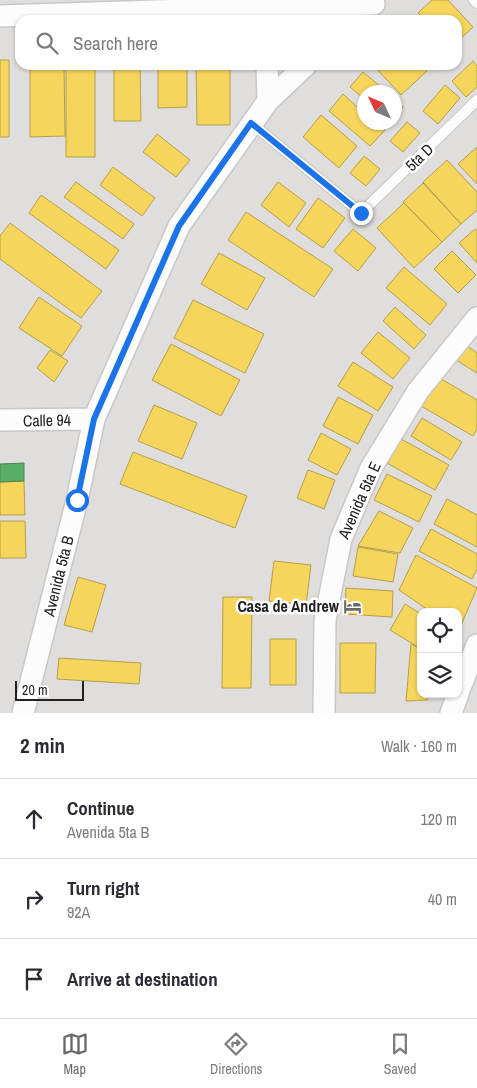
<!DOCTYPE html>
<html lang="en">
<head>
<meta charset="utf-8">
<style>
	:root { --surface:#fff; --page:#f2f2f3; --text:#2b2b33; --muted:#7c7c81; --line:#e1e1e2; --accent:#6a6968 }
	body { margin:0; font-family:"Archivo Narrow",sans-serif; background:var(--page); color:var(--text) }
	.controls { position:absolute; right:15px; bottom:15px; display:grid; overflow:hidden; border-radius:10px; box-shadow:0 1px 4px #0004 }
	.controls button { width:45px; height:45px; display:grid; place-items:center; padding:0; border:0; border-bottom:1px solid var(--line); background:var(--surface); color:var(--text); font:25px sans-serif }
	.compass { position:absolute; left:357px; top:85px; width:45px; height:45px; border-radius:50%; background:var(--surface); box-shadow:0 1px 4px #0004; rotate:314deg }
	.scale { position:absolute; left:15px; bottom:12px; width:69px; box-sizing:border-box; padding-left:5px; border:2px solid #222; border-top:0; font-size:14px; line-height:18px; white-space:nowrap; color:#222; -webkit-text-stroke:4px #fff; paint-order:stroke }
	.stop { position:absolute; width:15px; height:15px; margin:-11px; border:4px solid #1a73e8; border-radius:50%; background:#fff }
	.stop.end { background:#1a73e8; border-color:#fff; box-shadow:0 1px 5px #0008 }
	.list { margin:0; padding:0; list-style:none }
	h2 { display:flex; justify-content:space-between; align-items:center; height:65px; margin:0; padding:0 20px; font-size:21px }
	h2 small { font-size:16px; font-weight:400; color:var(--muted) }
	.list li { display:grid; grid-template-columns:32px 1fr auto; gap:15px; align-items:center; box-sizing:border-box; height:80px; padding:0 20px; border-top:1px solid var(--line) }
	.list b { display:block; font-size:19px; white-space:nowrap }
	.list p { margin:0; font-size:16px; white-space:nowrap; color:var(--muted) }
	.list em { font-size:16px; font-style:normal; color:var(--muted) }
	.icon { flex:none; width:28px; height:28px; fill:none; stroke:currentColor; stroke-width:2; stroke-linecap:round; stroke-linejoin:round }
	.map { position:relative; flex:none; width:477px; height:713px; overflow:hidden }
	.search { position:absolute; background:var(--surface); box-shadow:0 1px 4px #0004; left:15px; right:15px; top:15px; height:55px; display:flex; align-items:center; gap:12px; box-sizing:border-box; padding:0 18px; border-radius:15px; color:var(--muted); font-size:19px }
	.sheet { height:305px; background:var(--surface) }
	nav { display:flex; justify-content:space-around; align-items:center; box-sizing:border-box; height:70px; border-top:1px solid var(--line); background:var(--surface); font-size:14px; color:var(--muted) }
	nav a { display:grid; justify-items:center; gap:2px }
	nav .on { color:var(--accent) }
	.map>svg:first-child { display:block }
</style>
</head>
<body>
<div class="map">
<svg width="477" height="713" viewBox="0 0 477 713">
	<rect width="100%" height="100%" fill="#f0eeeb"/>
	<!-- residential -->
	<path fill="#dfdedc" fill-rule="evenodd" d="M0,0H477V713H0ZM20,20H457V65H20ZM364,92H394V122H364ZM421,612H458V694H421Z"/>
	<!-- homes -->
	<path fill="#f6d55c" stroke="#b69f4b" d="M432,0H448L473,27L457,42V20H425L418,13Z
		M0,60H9V137H0Z
		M473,61L477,66V87L466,97L452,81Z
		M30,65H64L65,136L30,137Z
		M66,65H95V157H66Z
		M114,65H140L141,121H114Z
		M158,65H187V107L158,108Z
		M196,65H230V125H197Z
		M373,65H422L427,71L401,95Z
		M363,72L387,92H364V99L350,87Z
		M445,85L460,98L438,124L423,111Z
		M343,94L364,113V122H376L385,130L370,146L329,111Z
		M394,99L403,107L394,117Z
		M321,115L357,146L339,168L303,137Z
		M407,122L420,133L403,152L390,141Z
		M157,134L190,160L176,177L143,152Z
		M477,147V184L458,164Z
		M364,156L380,169L366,186L350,173Z
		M447,160L477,192V210L461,224L423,182Z
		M113,167L155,198L142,216L100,185Z
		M76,182L134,224L123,239L64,197Z
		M278,182L306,203L289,227L261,205Z
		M423,183L461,224L442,242L403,202Z
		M41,195L119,250L106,269L29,213Z
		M318,198L345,218L323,248L296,229Z
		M404,203L442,242L414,268L377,228Z
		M246,212L333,269L314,297L228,240Z
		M10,223L102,291L81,318L0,259V236Z
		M353,229L376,248L358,271L334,251Z
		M475,229L477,231V263L459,243Z
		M452,251L476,275L458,293L434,269Z
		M219,253L265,278L247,310L201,284Z
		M404,267L447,304L430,325L386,288Z
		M39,297L82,326L62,356L19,328Z
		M193,300L264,334L245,373L174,338Z
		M395,307L426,335L414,349L383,321Z
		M378,332L410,358L393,379L361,353Z
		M171,344L240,380L221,416L152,380Z
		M466,345L477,353V373L456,360Z
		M50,350L68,361L54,382L37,368Z
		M353,362L393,387L378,411L338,386Z
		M438,377L477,400V429L473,436L421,406Z
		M338,397L373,415L358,444L323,426Z
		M154,405L197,423L182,459L138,441Z
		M422,418L462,442L451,460L411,436Z
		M321,433L351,449L337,475L308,460Z
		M401,439L449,465L435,490L387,463Z
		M133,452L247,496L235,528L120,484Z
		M308,470L335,480L324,509L297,498Z
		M387,474L432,496L419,522L374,500Z
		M24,481L25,515H0V482Z
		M447,499L477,515V547L434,524Z
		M379,511L413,528L400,553L358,546Z
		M0,521H25L26,558H0Z
		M431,529L477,554V569L472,579L419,551Z
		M358,547L398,554L393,582L353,576Z
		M416,555L477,588L459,630L458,612H431L399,590Z
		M274,561L311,565L306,605L269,601Z
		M78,577L106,585L92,632L64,625Z
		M346,588L393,591L392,617L345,614Z
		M223,597H252L251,688H222Z
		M405,604L421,614V649L390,630Z
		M270,639H296V685H270Z
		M340,643H376L375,693H340Z
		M411,644L421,649V694H429L427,700L406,701Z
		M59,658L141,663L139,684L57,679Z"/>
	<!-- public -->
	<path fill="#5aae61" stroke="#49844e" d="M24,463V481L0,482V464Z"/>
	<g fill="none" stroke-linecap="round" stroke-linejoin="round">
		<defs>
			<path id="service" d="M474,0L477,3
				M251,123L361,213L477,100"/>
			<path id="minor" d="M0,16L374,4
				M267,65L268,101
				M0,420L94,419
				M458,693L477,645
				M23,713L77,500L94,419L179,226L268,101L306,65
				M324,713L325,620L341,539L371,468L418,391L477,318
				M451,713L458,694"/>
		</defs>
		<!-- service casing -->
		<use href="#service" stroke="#c9c8c7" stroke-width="12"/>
		<!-- minor casing -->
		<use href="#minor" stroke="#c9c8c7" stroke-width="24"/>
		<!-- service -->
		<use href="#service" stroke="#fdfcfc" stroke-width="10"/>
		<!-- minor -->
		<use href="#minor" stroke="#fdfcfc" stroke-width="21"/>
	</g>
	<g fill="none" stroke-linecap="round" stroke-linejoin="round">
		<!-- route -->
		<path stroke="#1a73e8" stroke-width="6" d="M77,500L94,419L179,226L251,123L361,213"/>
	</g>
	<!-- icons -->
	<defs>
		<symbol id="hotel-bare" viewBox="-9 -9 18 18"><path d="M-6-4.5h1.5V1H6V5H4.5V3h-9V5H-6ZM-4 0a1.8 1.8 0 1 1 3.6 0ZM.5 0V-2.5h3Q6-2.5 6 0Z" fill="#6a6968" stroke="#fff" stroke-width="2.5" paint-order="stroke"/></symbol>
	</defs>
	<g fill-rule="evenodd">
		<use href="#hotel-bare" x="340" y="594" width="25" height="25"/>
	</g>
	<g text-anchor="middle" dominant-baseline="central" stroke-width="5" stroke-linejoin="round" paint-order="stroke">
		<!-- street labels -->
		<g font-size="16" fill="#222" stroke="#fff">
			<text transform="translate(419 157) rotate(-44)">5ta D</text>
			<text transform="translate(47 420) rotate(-1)">Calle 94</text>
			<text transform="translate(359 500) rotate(-66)">Avenida 5ta E</text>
			<text transform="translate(58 576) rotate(-76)">Avenida 5ta B</text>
		</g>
		<!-- poi labels -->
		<g font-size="16" font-weight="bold" fill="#222" stroke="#fff" text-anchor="end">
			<text x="339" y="606">Casa de Andrew</text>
		</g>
	</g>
</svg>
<div class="controls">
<button><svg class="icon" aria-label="locate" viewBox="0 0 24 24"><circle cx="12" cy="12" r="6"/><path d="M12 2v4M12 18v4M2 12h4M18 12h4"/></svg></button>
<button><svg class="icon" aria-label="layers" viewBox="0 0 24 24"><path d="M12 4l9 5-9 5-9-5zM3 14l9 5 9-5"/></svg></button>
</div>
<svg class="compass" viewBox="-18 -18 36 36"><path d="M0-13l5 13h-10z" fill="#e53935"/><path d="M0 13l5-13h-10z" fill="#7c7c81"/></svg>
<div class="scale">20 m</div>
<div class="stop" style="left:77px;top:500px"></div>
<div class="stop end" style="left:361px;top:213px"></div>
<div class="search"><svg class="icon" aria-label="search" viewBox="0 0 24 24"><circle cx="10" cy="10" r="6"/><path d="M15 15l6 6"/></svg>Search here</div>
</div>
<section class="sheet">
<h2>2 min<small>Walk · 160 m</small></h2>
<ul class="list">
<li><svg class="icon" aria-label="ahead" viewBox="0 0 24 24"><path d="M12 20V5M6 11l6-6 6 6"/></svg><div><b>Continue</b><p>Avenida 5ta B</p></div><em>120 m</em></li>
<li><svg class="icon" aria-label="right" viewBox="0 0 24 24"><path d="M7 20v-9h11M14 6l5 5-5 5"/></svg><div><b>Turn right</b><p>92A</p></div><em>40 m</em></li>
<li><svg class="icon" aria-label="arrive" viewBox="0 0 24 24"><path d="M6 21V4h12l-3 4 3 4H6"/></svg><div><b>Arrive at destination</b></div></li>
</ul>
</section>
<nav>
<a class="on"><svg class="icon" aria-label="map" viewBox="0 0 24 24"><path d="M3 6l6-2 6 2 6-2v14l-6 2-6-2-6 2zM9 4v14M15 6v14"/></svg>Map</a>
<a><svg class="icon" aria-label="directions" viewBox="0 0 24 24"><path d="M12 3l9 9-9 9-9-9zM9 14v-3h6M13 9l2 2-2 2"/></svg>Directions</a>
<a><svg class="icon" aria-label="saved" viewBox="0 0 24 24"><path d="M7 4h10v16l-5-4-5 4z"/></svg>Saved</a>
</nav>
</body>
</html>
